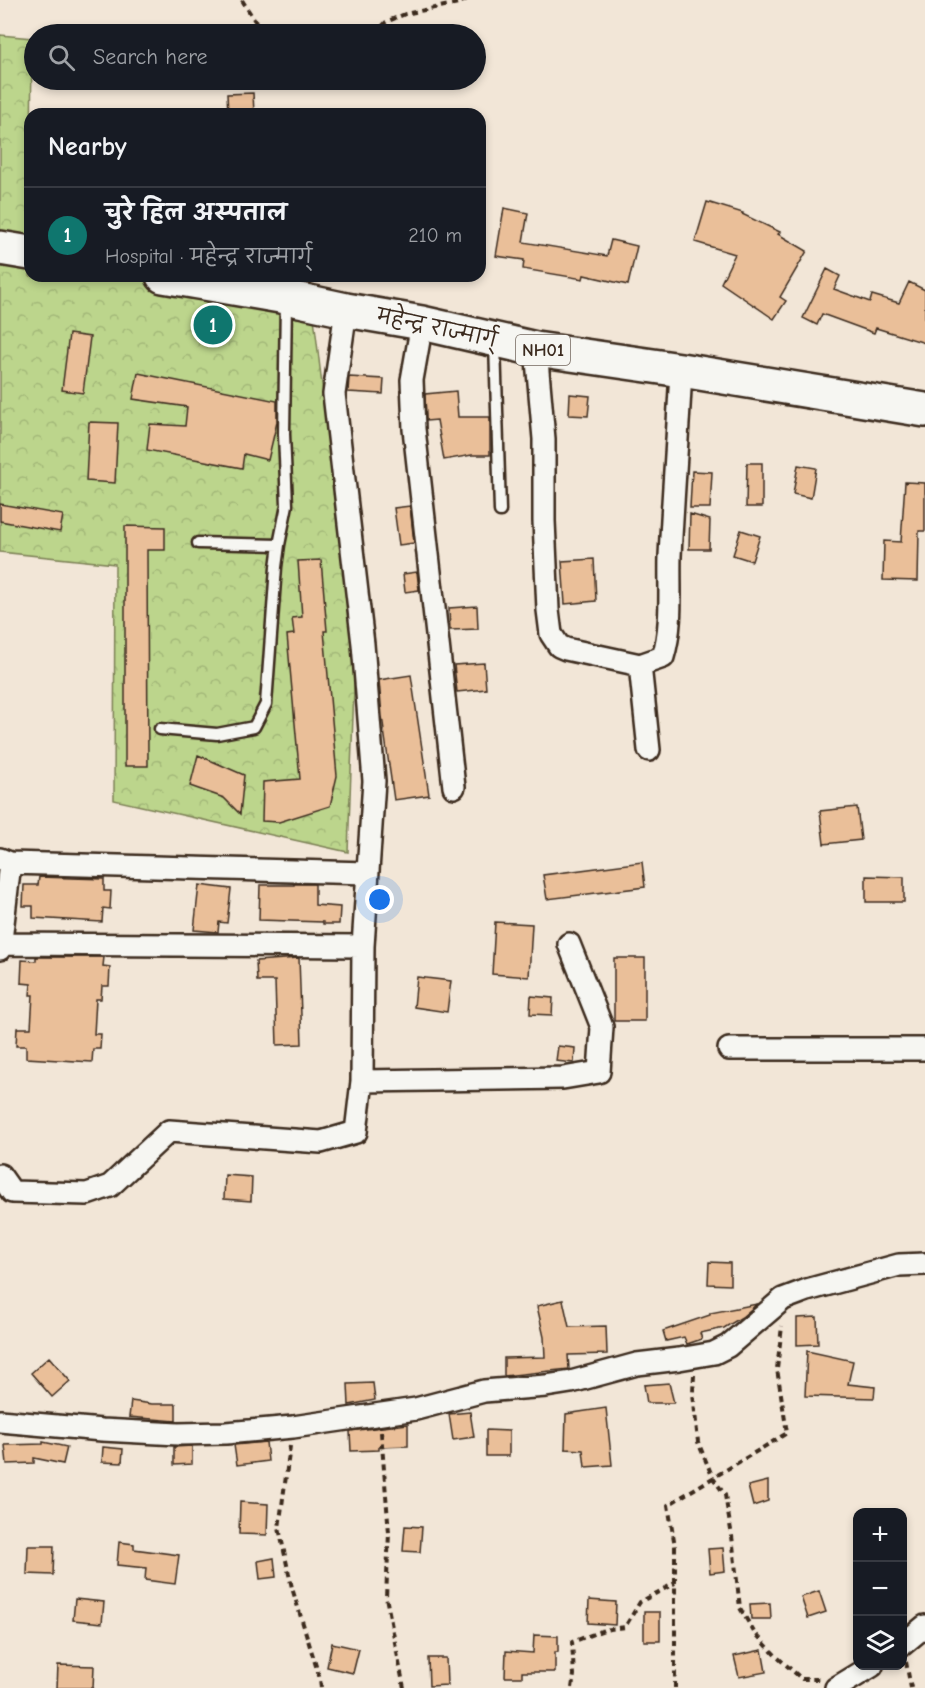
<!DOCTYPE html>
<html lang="en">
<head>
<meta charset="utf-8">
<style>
	:root { --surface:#171b24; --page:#242831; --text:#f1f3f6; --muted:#9ea1a6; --line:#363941; --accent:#0f766e }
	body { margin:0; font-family:"Comic Neue","Playpen Sans Deva",sans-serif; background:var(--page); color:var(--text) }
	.controls { position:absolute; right:18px; bottom:18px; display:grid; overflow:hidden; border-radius:12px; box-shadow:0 3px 9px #0003 }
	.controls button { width:54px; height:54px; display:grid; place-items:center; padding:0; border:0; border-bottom:2px solid var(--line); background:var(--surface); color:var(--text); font:30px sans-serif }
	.you { position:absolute; left:380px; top:900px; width:21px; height:21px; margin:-15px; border:4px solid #fff; border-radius:50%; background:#1a73e8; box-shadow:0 0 0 9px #1a73e833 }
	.badge { display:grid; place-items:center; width:39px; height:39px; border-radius:50%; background:var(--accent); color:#fff; font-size:20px; font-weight:700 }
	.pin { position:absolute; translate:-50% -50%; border:3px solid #fff; box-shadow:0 2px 6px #0006 }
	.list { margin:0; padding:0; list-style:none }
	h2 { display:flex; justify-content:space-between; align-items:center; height:78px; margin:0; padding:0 24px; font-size:26px }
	h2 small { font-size:20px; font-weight:400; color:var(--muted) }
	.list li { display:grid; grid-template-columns:39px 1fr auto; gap:18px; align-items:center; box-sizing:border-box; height:96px; padding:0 24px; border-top:2px solid var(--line) }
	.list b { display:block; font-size:22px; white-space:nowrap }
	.list p { margin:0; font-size:20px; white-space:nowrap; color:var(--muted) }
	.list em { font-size:20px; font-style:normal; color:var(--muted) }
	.icon { flex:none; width:33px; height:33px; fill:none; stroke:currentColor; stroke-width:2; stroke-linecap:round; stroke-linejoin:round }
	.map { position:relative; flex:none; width:925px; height:1688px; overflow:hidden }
	.search { position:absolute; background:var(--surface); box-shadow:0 3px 9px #0003; left:24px; top:24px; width:462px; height:66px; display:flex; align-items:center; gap:15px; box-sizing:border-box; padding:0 21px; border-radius:33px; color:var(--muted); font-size:22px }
	.panel { position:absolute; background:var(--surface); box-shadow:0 3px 9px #0003; left:24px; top:108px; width:462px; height:174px; border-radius:18px }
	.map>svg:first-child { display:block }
</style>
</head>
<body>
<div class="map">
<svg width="925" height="1688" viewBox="0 0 925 1688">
	<defs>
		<pattern id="forest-crowns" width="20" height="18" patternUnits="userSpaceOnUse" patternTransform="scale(1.5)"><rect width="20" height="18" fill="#bcd58c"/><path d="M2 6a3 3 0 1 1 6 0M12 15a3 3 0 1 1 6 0" fill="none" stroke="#a2b778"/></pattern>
	</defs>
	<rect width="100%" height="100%" fill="#f2e6d7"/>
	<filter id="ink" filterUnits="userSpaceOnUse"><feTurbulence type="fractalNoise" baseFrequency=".0167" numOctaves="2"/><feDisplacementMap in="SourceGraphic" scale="12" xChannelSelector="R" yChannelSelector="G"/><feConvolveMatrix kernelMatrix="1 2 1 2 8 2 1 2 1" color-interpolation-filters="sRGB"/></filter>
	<g filter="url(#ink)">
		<!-- forest -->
		<path fill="url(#forest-crowns)" stroke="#7c8055" stroke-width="1.5" d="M0,35L32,38L30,276H309L355,661L348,852L114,800L115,564L0,552Z"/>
		<!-- building -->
		<path fill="#eabf99" stroke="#3b2a1e" stroke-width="1.5" d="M253,93L254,114H228L227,94Z
			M707,202L743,213L742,214L780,232L778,234L807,251L780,297L786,301L774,319L721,283L735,254L695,242Z
			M504,208L528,213L523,242L607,256L611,240L637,246L628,285L584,275L583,279L523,269L524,260L496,256Z
			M827,269L840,276L834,289L870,302L872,295L899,303L909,282L925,290V343L876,328L874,333L822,314L817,325L803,318Z
			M69,334L90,337L83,393L62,390Z
			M138,373L277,401V422L268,460L244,454L242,468L147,450L150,424L185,426L187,407L133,399Z
			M349,377L384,379L383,394L348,392Z
			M456,391L458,417H490V455H472L444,460L437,420L426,421L425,394Z
			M570,394L590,396L588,416L569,415Z
			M89,422L118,423L115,483L86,481Z
			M747,463H762V507H746Z
			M798,465L816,468L811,498L793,494Z
			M692,471L712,472L710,508H690Z
			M905,482L925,483V531H919L918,581L883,580L884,541L901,542Z
			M0,504L63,515L60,532L0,521Z
			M410,506L414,543L399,545L394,508Z
			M690,514L710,520L709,549H689Z
			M125,526L165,527V550H147L148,766H125Z
			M741,530L760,536L752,561L733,555Z
			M594,559L596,601L565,604L562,561Z
			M321,560L327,631H324L337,776L330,806L279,822L262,821L263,782L300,779L287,635L294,634L292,618L302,617L298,561Z
			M417,572L419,590L405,592L403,574Z
			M477,606L478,629L450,630L449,608Z
			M484,663L486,689L457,692L454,665Z
			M411,675L429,795L394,800L382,716L379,680Z
			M198,755L244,775L240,814L224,798L190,786Z
			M857,807L861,840L824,844L820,811Z
			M642,862L645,887L547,899L543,875Z
			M866,876L904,877V902H866Z
			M39,877L104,879V891H111L110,909L103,908L102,922L33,918V906H23L24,885H38Z
			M294,884H315V905L340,907L339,924H323V922L259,920L260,885H294Z
			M199,885L231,889L227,923L219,922L218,932L194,930Z
			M495,922L532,924L529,977L492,974Z
			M36,957H104L103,966L110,967L109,986H102L101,999H96L94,1034H101L100,1049H93L92,1062L26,1058V1046H16L17,1028H31L33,995H30L31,984L21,983L22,960L36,961Z
			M299,958L302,1044L277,1045L275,981H257L256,961Z
			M614,958H645V1021H614Z
			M417,977L451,981L447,1012L414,1007Z
			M531,996L553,998L552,1015L530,1014Z
			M558,1046L575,1048L574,1063L556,1061Z
			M225,1175L252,1177L251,1201L224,1199Z
			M709,1262L730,1263V1285L708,1284Z
			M563,1300L569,1327L606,1326L607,1354L568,1355L569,1369L504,1376V1358L545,1357L544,1337L537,1306Z
			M757,1304L742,1317L724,1328L700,1333L702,1339L687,1344L684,1337L666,1341L663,1331L710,1315V1313Z
			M817,1317L818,1344L797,1345V1318Z
			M807,1351L853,1361L848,1384L875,1387L874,1398L805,1396Z
			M49,1357L70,1381L52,1397L31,1373Z
			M373,1383L375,1400L349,1405L348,1384Z
			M669,1383L674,1403H647L644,1385Z
			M131,1401L152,1404H176V1421L129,1417Z
			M606,1408L612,1465L585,1467L583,1450L565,1449L566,1414Z
			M470,1412L474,1437L453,1440L449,1414Z
			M408,1424V1446L379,1447V1450L351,1451L350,1431Z
			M486,1430L509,1431V1456H486Z
			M43,1442L67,1447L63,1464L34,1458V1463L7,1464L5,1445L43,1444Z
			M266,1442L268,1461L237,1465L234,1445Z
			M192,1446V1464L174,1465V1447Z
			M103,1447L123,1449L122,1463L102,1462Z
			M768,1481V1501L753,1506L748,1486Z
			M240,1502L268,1504L267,1535L239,1534Z
			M405,1526L422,1527L420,1552L403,1551Z
			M119,1542L134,1544V1549L179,1555L175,1584L145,1580L146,1568L117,1565Z
			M28,1546H54L53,1575L27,1574Z
			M723,1548L725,1571L710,1573L708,1549Z
			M274,1558L276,1577L260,1579L258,1561Z
			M819,1591L826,1612L808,1618L801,1597Z
			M75,1599L104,1602L102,1623L73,1620Z
			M589,1600L616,1602L615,1625L588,1623Z
			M770,1603L771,1619H751L750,1604Z
			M644,1612H660V1641H644Z
			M534,1635L558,1636V1652H555V1672H522V1677H505L506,1651L533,1653Z
			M332,1643L359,1649L353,1673L327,1667Z
			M762,1650L766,1672L739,1677L734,1656Z
			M428,1658H446L447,1685L429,1686Z
			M58,1665L94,1666L93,1688H57Z"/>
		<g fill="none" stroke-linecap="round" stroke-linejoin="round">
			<defs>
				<path id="lane" d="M495,343L500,511
					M198,543L279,545L287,505L284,434L286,301
					M160,729L217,734L254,727L266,704L276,567L279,545"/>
				<path id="street" d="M422,323L412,380L414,429L454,787
					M536,349L544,439V521L548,610L551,634L559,646L566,649L640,665L649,750
					M640,665L663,657C673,624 669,589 670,556C673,494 678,432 681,370
					M0,859L10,863L0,949
					M10,863L367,873
					M0,944L363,946
					M729,1049H925
					M362,1081L563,1078L599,1072L602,1027L569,944
					M0,1175L12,1192L87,1194L110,1186L169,1131L321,1142L356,1132L362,1081L363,946L374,781L363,644L334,394L346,310
					M0,1421L102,1430L178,1434L226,1433L293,1427L416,1409L484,1391L546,1386L571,1382L637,1364L679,1359L714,1353L728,1346L783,1299L807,1290L899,1265L925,1264
					M902,1645L925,1626
					M836,1688L872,1666"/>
				<path id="highway" d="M0,248L30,253
					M163,276L286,297L346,310L422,323L536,349L681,370L925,410"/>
			</defs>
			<!-- lane casing -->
			<use href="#lane" stroke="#3b2a1e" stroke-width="15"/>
			<!-- street casing -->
			<use href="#street" stroke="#3b2a1e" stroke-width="26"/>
			<!-- highway casing -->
			<use href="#highway" stroke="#3b2a1e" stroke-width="38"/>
			<!-- path -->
			<path stroke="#3b2a1e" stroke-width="4" stroke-dasharray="6 4.5" stroke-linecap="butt" d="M242,0L263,34
				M375,34L386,22L405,14L459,3L466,0
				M694,1375L693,1393L698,1442L713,1478L725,1495L732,1536L740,1608L754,1632L776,1656L802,1679H821
				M381,1432L389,1533L386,1597L404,1688
				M290,1446L279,1528L292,1588L320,1679L321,1688
				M906,1662L911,1688
				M572,1688L574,1675L572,1642L604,1630L625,1627L640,1602L675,1583
				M675,1688V1546L668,1505L787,1433L777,1369L782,1326"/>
			<!-- lane -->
			<use href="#lane" stroke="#f6f6f2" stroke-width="10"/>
			<!-- street -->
			<use href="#street" stroke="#f6f6f2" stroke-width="21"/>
			<!-- highway -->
			<use href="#highway" stroke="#f6f6f2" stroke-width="33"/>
		</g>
	</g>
	<g text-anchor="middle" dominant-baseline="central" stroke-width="5" stroke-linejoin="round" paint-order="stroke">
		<!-- shield labels -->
		<rect fill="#f6f6f2" stroke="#73675e" stroke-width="1.5" x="516" y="335" width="54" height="30" rx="4.5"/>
		<g font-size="18" font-weight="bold" fill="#3b2a1e">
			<text x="543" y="350">NH01</text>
		</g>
		<!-- street labels -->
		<g font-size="20" fill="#3b2a1e" stroke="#f6f6f2">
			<text transform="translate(437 328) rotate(12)">महेन्द्र राज्मार्ग्</text>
		</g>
	</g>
</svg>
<div class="controls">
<button>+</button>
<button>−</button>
<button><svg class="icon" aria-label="layers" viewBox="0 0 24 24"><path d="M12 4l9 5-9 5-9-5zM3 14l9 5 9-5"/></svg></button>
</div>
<div class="you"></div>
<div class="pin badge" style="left:213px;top:325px">1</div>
<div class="search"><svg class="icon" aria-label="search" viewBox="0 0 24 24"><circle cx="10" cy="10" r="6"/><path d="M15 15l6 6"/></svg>Search here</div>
<section class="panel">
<h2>Nearby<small></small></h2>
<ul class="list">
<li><span class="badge">1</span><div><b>चुरे हिल अस्पताल</b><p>Hospital · महेन्द्र राज्मार्ग्</p></div><em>210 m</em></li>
</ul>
</section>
</div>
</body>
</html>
